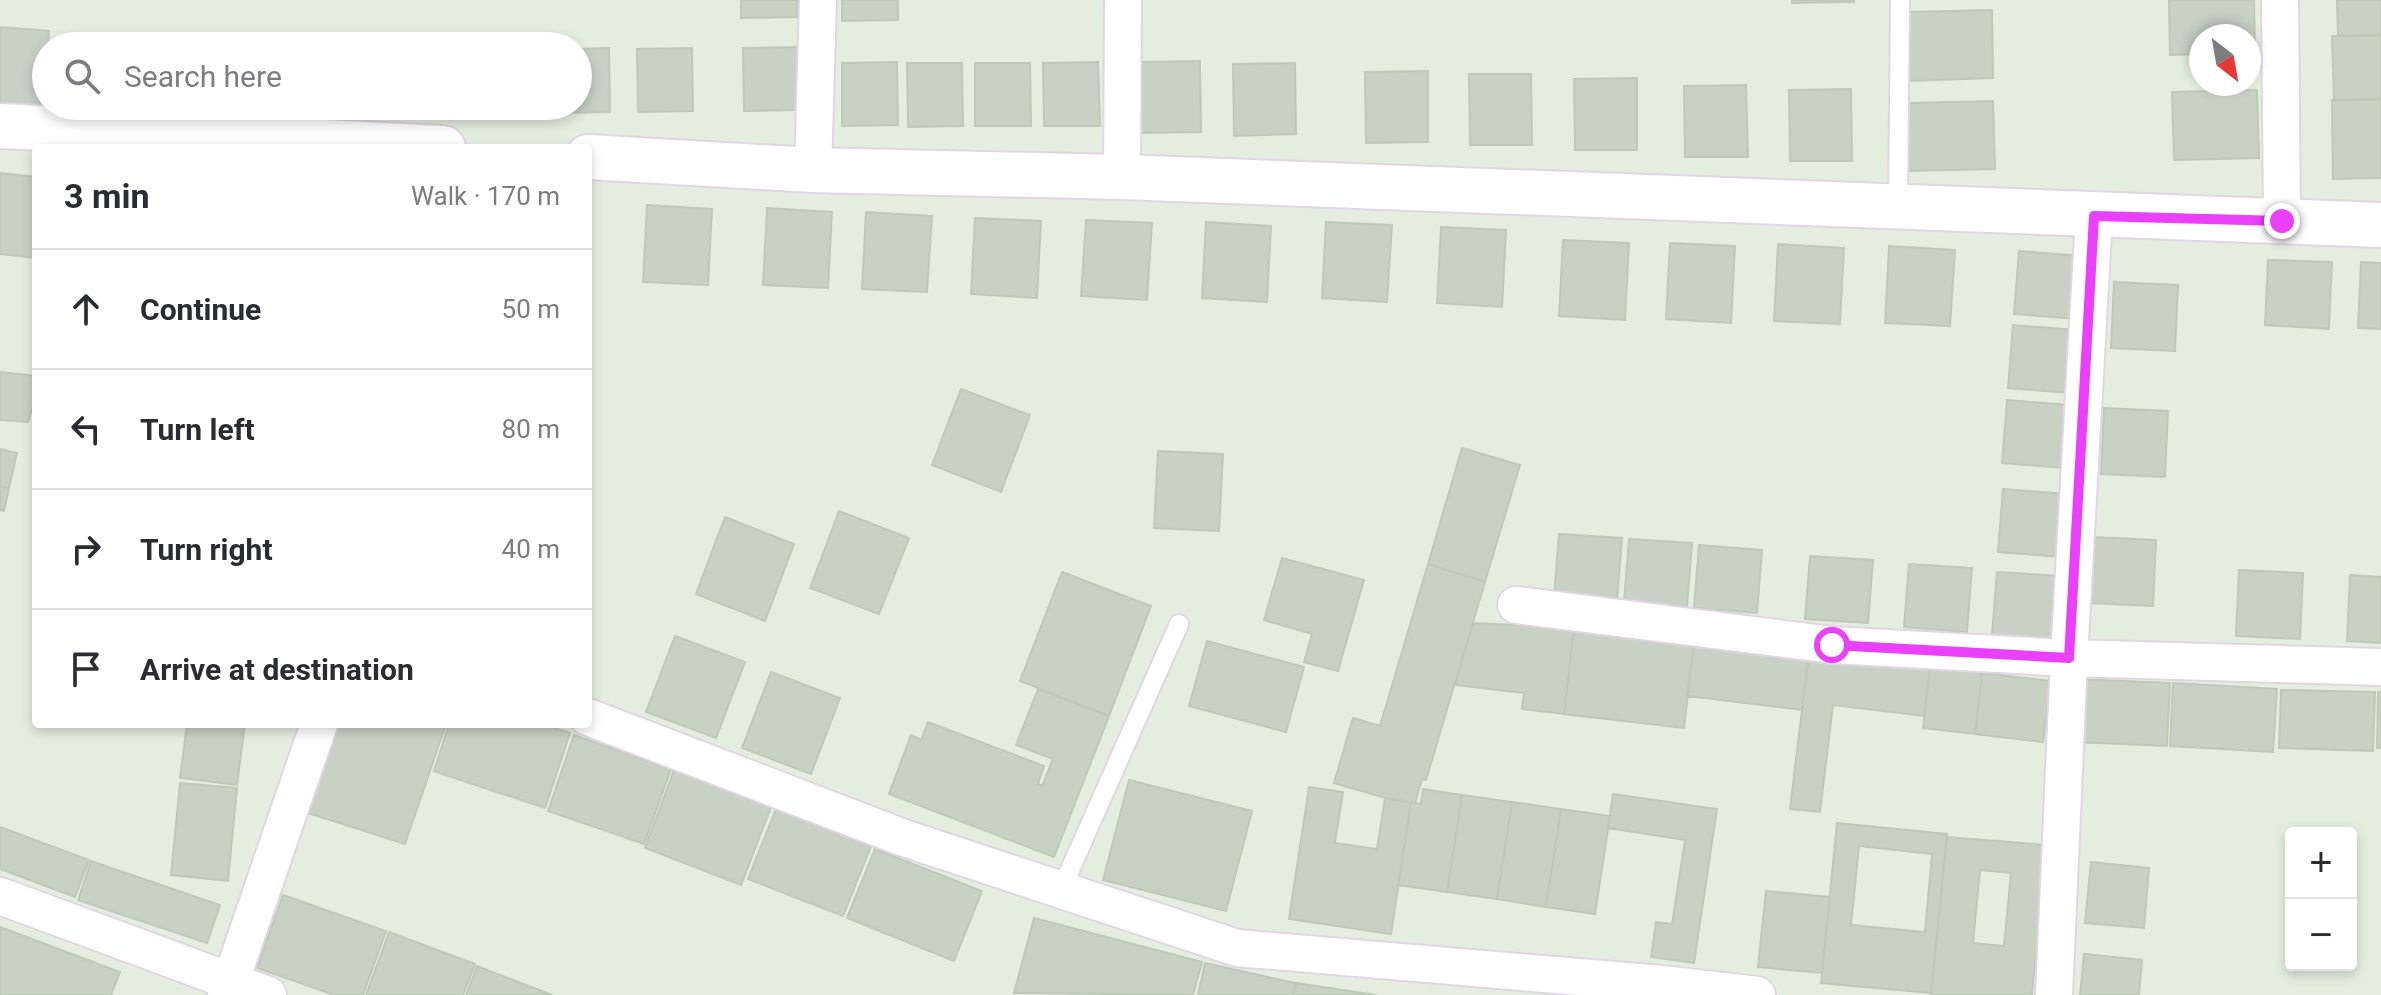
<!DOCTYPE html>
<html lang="en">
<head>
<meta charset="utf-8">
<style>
	:root { --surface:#fff; --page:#f2f2f3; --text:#2b2b33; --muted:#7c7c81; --line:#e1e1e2 }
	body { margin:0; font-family:Roboto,sans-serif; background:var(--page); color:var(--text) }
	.controls { position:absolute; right:24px; bottom:24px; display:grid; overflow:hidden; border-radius:8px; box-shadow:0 4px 12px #0003 }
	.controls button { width:72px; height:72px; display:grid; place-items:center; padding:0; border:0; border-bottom:2px solid var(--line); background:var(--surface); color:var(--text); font:40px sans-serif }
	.compass { position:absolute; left:2189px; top:24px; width:72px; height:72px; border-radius:50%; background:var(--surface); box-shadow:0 4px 12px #0003; rotate:149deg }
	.stop { position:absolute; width:24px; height:24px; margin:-18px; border:6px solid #ea40fa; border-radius:50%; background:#fff }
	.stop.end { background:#ea40fa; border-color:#fff; box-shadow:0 2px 8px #0008 }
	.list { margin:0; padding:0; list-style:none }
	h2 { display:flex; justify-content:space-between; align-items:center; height:104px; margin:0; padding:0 32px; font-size:34px }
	h2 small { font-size:26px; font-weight:400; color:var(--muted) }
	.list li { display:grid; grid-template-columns:52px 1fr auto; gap:24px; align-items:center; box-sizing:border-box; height:120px; padding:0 32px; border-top:2px solid var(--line) }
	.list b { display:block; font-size:30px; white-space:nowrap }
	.list em { font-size:26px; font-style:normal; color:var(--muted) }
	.icon { flex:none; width:44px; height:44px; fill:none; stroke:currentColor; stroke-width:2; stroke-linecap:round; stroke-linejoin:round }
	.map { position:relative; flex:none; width:2381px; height:995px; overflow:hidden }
	.search { position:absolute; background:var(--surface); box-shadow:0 4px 12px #0003; left:32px; top:32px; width:560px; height:88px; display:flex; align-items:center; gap:20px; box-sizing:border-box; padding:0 28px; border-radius:44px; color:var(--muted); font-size:30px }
	.panel { position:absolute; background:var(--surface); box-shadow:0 4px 12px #0003; left:32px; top:144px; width:560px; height:584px; border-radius:8px }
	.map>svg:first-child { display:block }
</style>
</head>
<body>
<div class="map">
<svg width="2381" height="995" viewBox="0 0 2381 995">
	<rect width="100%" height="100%" fill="#e4eedf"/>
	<!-- building -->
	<path fill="#c7d1c4" stroke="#bdcab8" stroke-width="2" fill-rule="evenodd" d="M741,0H797V17L741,18Z
		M842,0H898V20L842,21Z
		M1792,0H1854V2L1792,3Z
		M2169,0H2254L2255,53H2249V36H2201V54L2170,55Z
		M2337,0H2381V35L2338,36Z
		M1992,10L1993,78L1908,81L1907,12Z
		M0,27L49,31L44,106L0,104Z
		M2381,35V99L2334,100L2332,36Z
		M184,41V46H129V42Z
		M799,47V110L744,111L743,48Z
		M609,48L610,112L554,113V106H578V49Z
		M692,48L693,111L638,112L637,49Z
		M1200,61L1201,132L1139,133L1138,62Z
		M897,62L898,125L842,126V63Z
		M1098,62L1100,126H1044L1043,63Z
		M907,63H962L963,126L908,127Z
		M975,63H1030L1031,126H975Z
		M1295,63L1296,134L1234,136L1233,64Z
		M1428,71V142L1366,143L1365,72Z
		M1469,74H1531L1532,145H1470Z
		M1637,78V150H1575L1574,79Z
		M1746,85L1748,157H1685L1684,86Z
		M1851,89L1852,161H1790L1789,90Z
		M2257,90L2259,158L2174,160L2172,92Z
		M2381,99V178L2333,179L2332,100Z
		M1993,101L1995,169L1909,171L1908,103Z
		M241,106H297V116L241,117Z
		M326,106H382V115L327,116Z
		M471,106H526V113L471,114Z
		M0,173L36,177V258L0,254Z
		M588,205H591L588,266Z
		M647,205L712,209L708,285L643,282Z
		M767,208L832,212L828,288L763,285Z
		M866,212L932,216L927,292L862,289Z
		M975,218L1041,221L1037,298L971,294Z
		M1086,220L1152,223L1147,300L1081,296Z
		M1206,222L1271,226L1267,302L1202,298Z
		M1326,222L1392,225L1387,302L1322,298Z
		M1441,227L1506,230L1502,307L1437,303Z
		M1563,240L1629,243L1625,320L1559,316Z
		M1670,243L1735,246L1731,323L1666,319Z
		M1778,244L1844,248L1840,324L1774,321Z
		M1889,246L1955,250L1950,326L1885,323Z
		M2019,251L2082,256L2077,319L2014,314Z
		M2268,260L2332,262L2329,329L2265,325Z
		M2361,262L2381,263V329L2358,328Z
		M2114,282L2178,285L2175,351L2111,348Z
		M2013,325L2076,330L2071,393L2008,388Z
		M0,372L36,376V396L28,422L0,420Z
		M961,389L1030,415L1001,492L932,465Z
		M2007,400L2070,405L2065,468L2002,463Z
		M2104,408L2168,411L2165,477L2101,474Z
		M1462,448L1520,465L1485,582L1428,564Z
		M0,449L17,453L9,488L0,486Z
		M1158,451L1223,454L1219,531L1154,528Z
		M0,486L9,488L4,511L0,510Z
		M2003,489L2066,494L2061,557L1998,552Z
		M839,511L909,538L879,614L810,588Z
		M725,517L794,544L765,621L696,594Z
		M1559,534L1622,538L1617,601L1554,597Z
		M2092,537L2156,540L2153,606L2089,603Z
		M1629,539L1692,543L1687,607L1624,602Z
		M1699,545L1762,550L1757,613L1694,608Z
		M1810,556L1873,560L1868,623L1805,619Z
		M1282,558L1364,580L1338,671L1304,662L1312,634L1264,620Z
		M1428,564L1485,582L1426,780L1422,779L1415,803L1389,799L1334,783L1353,718L1380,726Z
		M1909,564L1972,568L1967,632L1904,627Z
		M2239,570L2303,573L2300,639L2236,636Z
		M1062,572L1151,606L1109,716L1020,681Z
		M1997,572L2060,576L2055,639L1992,635Z
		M2350,575L2381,577V643L2347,641Z
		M1473,623L1574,628L1564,714L1522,709L1524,693L1455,685Z
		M1574,628L1694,642L1684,728L1564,714Z
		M675,636L745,662L716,738L646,712Z
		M1207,641L1304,667L1286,732L1189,706Z
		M1694,642L1809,656L1802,710L1687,696Z
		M1809,652L1930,667L1924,716L1833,705L1820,812L1790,809Z
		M1930,667L1982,673L1975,734L1923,728Z
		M771,672L840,698L811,774L742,748Z
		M1982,673L2051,681L2043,742L1975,734Z
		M2077,679L2170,683L2167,746L2074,742Z
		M2173,683L2277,689L2273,752L2170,746Z
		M1038,689L1109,716L1054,857L889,794L911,735L921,740L928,722L1044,766L1038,784L1042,786L1053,759L1016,745Z
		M2281,690L2375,692L2373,751L2279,748Z
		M2378,692H2381V748H2377Z
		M187,724H245L237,785L180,778Z
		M335,724H446L405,844L305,812Z
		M449,724H542L570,733L545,808L434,771Z
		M574,735L671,769L644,844L548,811Z
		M674,770L771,807L741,885L645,848Z
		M1129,780L1252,811L1226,911L1103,880Z
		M180,783L237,788L228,881L171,875Z
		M1309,787L1343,792L1335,843L1377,849L1385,798L1411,802L1391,934L1289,919Z
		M1423,789L1462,795L1447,892L1398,885L1411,802L1421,804Z
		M1613,794L1717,809L1694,963L1651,957L1656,922L1672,924L1685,840L1608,828Z
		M1462,795L1512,802L1497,899L1447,892Z
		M1512,802L1561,809L1546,907L1497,899Z
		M776,809L871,846L843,916L748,879Z
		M1561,809L1610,816L1595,914L1546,907Z
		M1837,823L1947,834L1931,993L1821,983ZM1859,846L1932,854L1925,932L1851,925Z
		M0,827L89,860L75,897L0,869Z
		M1947,837L2047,845L2032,995H1931ZM1980,870L2011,873L2004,946L1973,943Z
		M875,849L982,891L954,961L847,918Z
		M91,861L220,905L207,943L78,900Z
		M2091,862L2149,868L2144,928L2085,923Z
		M1766,891L1830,897L1822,973L1758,967Z
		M283,895L386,931L363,995H334L257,968Z
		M1034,918L1202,962L1193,995L1014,993Z
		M0,927L120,972L111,995H0Z
		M389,932L475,964L463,995H366Z
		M2084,954L2142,960L2139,995H2080Z
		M1205,963L1295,983L1292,995H1198Z
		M477,966L552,995H466Z
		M1296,983L1376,995H1294Z"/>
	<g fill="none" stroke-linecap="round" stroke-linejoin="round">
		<defs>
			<path id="service" d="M1898,206L1900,0
				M1061,890L1179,624"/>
			<path id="minor" d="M2280,0L2282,221
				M813,170L818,0
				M1122,177L1123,0
				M1516,605L1832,645L2069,658L2381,667
				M588,717L904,838L1237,948L1662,984L1757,995
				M0,896L268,995
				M226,995L319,724
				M2054,995L2069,658L2094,216"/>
			<path id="tertiary" d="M0,126L443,148
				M588,157L813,170L1122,177L2381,225"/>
		</defs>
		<!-- service casing -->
		<use href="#service" stroke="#e3d4e5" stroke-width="22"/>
		<!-- minor casing -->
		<use href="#minor" stroke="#e3d4e5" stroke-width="40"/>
		<!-- tertiary casing -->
		<use href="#tertiary" stroke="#e3d4e5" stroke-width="48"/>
		<!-- service -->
		<use href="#service" stroke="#fff" stroke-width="18"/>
		<!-- minor -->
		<use href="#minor" stroke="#fff" stroke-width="36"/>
		<!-- tertiary -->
		<use href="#tertiary" stroke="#fff" stroke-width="44"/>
	</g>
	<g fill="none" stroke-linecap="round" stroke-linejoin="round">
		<!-- route -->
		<path stroke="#ea40fa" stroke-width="10" d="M1832,645L2069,658L2094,216L2282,221"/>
	</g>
</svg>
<div class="controls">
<button>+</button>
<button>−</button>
</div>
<svg class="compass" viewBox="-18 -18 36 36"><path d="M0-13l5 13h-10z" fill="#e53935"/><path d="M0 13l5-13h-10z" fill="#7c7c81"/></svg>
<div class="stop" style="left:1832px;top:645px"></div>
<div class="stop end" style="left:2282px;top:221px"></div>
<div class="search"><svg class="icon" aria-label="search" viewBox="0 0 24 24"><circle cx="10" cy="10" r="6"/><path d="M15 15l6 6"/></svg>Search here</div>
<section class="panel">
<h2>3 min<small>Walk · 170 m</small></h2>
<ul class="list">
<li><svg class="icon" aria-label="ahead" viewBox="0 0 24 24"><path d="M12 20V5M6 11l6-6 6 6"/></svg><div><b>Continue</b></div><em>50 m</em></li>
<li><svg class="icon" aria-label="left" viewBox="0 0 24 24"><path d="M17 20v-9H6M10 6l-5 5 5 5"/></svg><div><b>Turn left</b></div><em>80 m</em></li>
<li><svg class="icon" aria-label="right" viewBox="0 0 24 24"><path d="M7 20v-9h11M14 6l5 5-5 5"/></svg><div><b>Turn right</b></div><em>40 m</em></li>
<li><svg class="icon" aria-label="arrive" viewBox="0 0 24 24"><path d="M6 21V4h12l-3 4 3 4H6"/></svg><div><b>Arrive at destination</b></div></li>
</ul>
</section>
</div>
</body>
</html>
